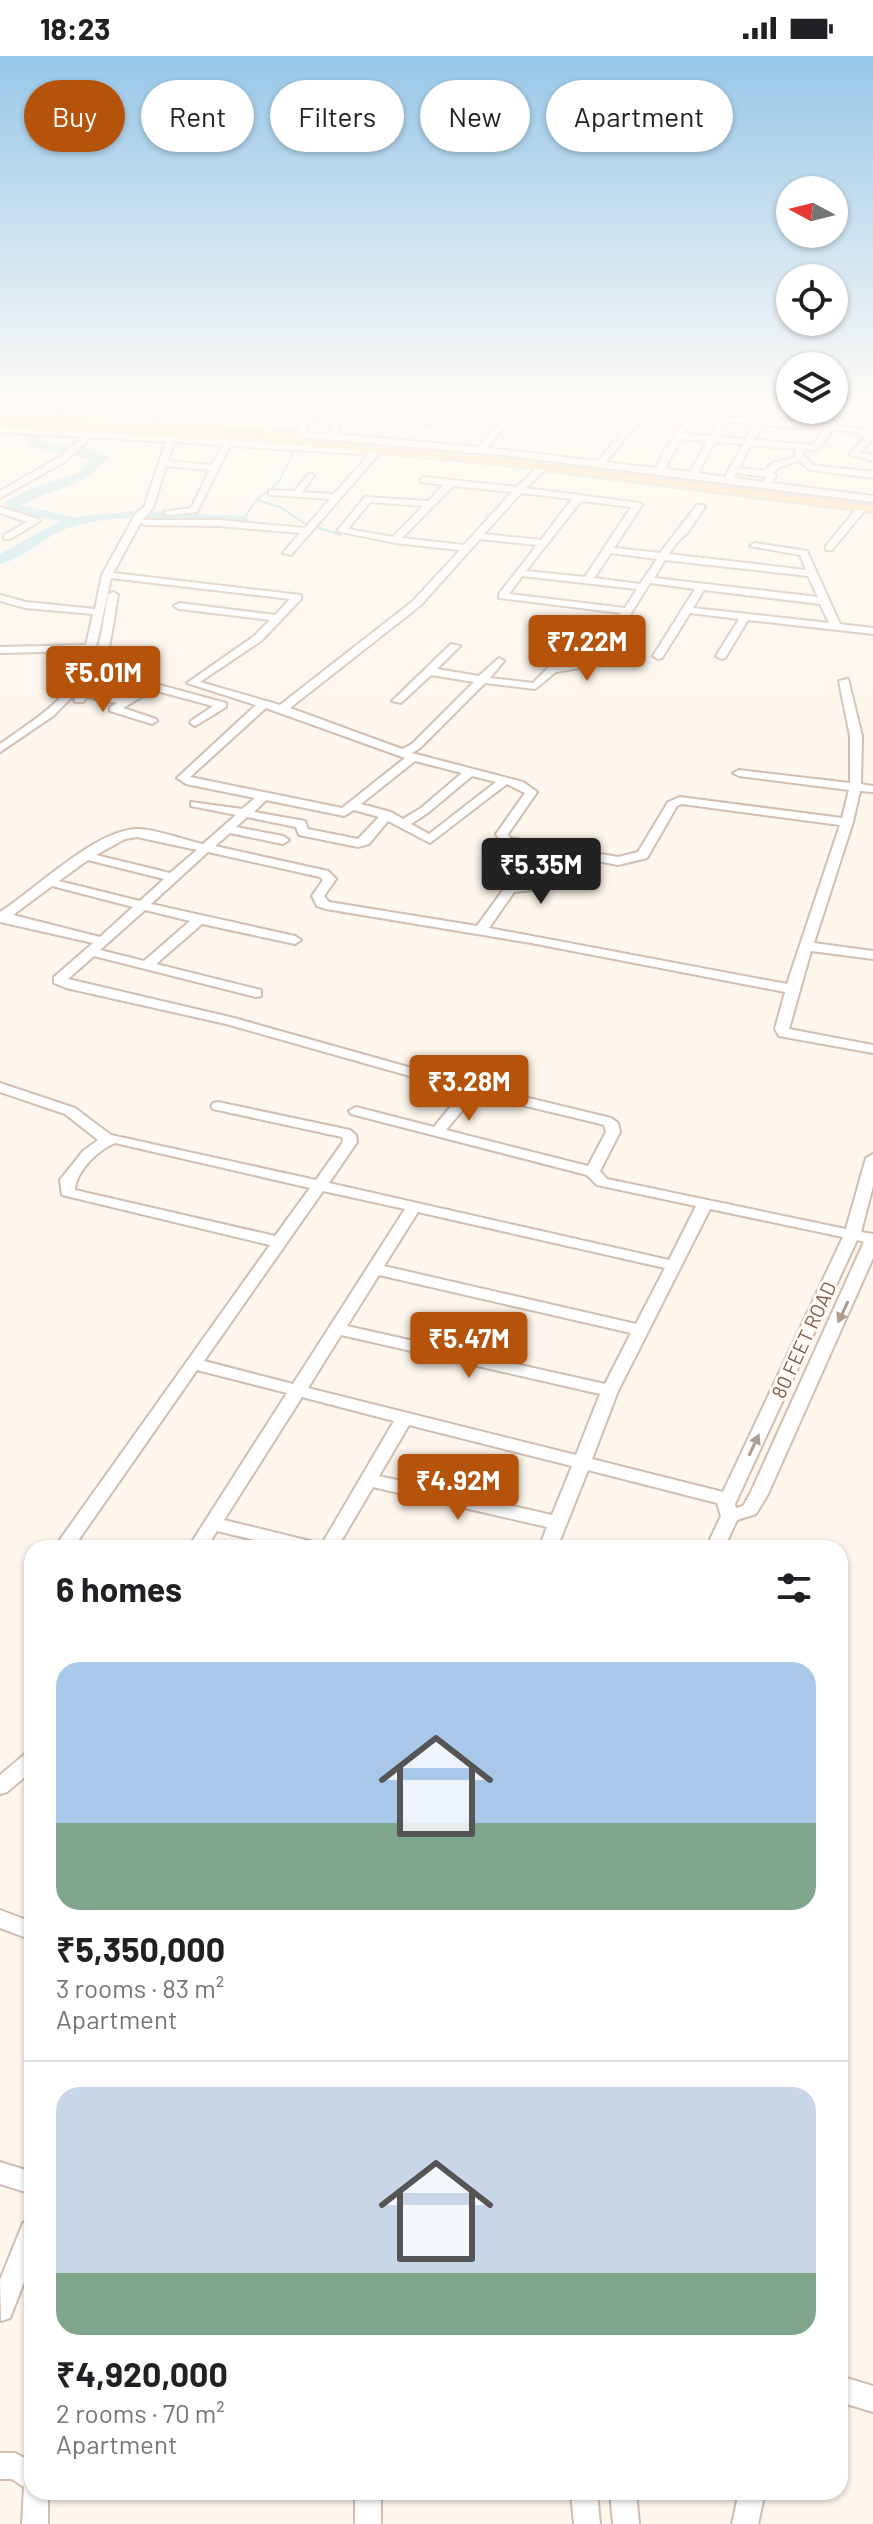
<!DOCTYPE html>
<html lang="en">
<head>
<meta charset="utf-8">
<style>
	:root { --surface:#fff; --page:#f2f2f2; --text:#202124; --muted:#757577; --line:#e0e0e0; --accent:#b45309 }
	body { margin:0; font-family:Barlow,sans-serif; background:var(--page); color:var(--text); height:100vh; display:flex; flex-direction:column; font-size:30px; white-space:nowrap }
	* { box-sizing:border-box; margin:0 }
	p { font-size:26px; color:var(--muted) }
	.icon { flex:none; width:44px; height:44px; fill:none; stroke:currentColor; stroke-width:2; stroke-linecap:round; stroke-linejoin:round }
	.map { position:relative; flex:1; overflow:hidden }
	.sheet { position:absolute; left:24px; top:1484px; width:824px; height:960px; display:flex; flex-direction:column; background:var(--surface); border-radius:24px; box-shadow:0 2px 6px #0004 }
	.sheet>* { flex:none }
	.guide { position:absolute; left:24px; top:24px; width:826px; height:72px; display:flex; gap:16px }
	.needle { width:52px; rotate:277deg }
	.buttons { position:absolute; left:776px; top:120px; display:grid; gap:16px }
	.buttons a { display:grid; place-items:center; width:72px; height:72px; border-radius:50%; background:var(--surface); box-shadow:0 2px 6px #0004; font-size:40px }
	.price { position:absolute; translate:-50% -68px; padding:0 18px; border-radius:8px; background:var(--accent); color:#fff; font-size:26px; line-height:52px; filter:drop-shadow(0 2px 4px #0008) }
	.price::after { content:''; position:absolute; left:50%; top:48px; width:24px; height:18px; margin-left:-12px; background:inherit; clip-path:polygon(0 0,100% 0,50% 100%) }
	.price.selected { background:#222; color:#fff }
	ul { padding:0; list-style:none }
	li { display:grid; align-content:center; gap:16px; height:424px; padding:0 32px }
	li+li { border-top:2px solid var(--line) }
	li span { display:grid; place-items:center; height:248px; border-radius:24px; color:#555 }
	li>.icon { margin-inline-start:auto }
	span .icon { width:144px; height:144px; fill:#fffc; stroke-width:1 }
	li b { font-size:34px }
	h2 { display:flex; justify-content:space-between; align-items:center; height:96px; padding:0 32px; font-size:34px }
	.chip { padding:0 28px; border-radius:36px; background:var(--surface); box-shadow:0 2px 6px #0004; font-size:28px; line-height:72px }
	.chip.selected { background:var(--accent); color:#fff }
	.status { display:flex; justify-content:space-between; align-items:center; height:56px; padding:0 40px; background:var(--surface); direction:ltr }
	.status svg { height:22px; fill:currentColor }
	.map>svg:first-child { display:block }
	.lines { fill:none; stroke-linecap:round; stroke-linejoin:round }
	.stream { stroke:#a5d3da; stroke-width:2 }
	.river { fill:#bfe3e8; fill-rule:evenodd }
	.minor-casing { stroke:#d1beb0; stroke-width:4 }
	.major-casing { stroke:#dad1cd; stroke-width:4 }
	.minor { fill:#fff; fill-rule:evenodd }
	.major { fill:#fbd9a5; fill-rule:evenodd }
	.major-bridge-casing { stroke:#dad1cd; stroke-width:13; stroke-linecap:butt }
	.major-bridge { stroke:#fbd9a5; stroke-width:11 }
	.oneway { fill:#af9d94 }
	.labels { text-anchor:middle; stroke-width:6; stroke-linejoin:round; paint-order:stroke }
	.street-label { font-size:20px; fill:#7a5c4d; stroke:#fffaf3 }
</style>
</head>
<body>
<div class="status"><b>18:23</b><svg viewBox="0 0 49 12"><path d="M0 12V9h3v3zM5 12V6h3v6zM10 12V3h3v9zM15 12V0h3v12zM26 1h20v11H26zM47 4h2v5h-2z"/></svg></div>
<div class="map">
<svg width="873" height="2468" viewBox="0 0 873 2468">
	<rect width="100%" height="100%" fill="#fdf6ec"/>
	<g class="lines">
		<!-- stream -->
		<path class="stream" d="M 304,380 L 320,355 L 338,341
			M 256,444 L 278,427 L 296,392
			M 243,464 L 256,444 L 280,451 L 307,469
			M 316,471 L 341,479"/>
		<!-- river -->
		<path class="river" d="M 70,341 L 84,341 L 57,366 L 47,366 L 47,360 Z
			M 34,376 L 41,380 L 40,385 C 59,389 94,390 108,400 C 83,433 57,430 22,449 L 24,450 L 75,461 L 133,455 L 243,460 L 250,464 L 243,468 C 188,466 124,454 71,471 C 45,479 27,501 0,508 L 0,498 L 60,465 L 15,457 L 5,448 L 7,445 L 34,431 L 78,417 L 91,403 L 28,391 L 27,380 Z"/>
		<defs>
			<path id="minor" d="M 86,341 L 94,341 L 61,369 L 55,369 L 55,365 Z
				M 174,341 L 203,341 L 316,350 L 320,352 L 304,376 L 328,378 L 349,341 L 357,341 L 336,378 L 479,391 L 517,346 L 487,343 L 483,341 L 530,341 L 487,392 L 598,405 L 636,359 L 576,354 L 565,364 L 559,364 L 559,360 L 574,349 L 640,354 L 645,351 L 648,355 L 606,406 L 656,412 L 663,397 L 693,352 L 594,343 L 590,341 L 632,341 L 734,350 L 731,354 L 700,353 L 684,378 L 710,380 L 721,361 L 757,363 L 779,341 L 787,341 L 766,364 L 827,369 L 833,365 L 837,367 L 835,370 L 859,372 L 873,379 L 873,383 L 859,397 L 873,399 L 873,405 L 849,398 L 865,382 L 854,376 L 832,374 L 818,394 L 804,394 L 803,399 L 813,409 L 873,416 L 873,422 L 810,414 L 799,405 L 779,411 L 773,417 L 776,419 L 772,427 L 873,440 L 873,446 L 503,399 L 278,379 L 278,375 L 296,376 L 311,354 L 181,344 L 158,373 L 152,373 L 151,371 ZM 727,366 L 754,368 L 746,383 L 718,381 ZM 762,369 L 824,374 L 813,389 L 754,384 ZM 681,383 L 707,385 L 690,416 L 665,413 ZM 715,386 L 743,388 L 725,421 L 698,417 ZM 751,389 L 795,393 L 795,401 L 773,407 L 764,415 L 739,412 ZM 736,417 L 766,421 L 763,426 L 734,422 Z
				M 440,341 L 448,341 L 433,369 L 427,369 Z
				M 834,341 L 873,344 L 873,348 L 834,343 Z
				M 0,370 L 168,381 L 173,374 L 177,377 L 176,381 L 359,392 L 363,395 L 359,398 L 230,390 L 197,456 L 168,459 L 163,456 L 191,452 L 210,414 L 166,410 L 153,452 L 142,464 L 219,464 L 305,472 L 330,443 L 272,439 L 269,438 L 269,434 L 294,435 L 310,417 L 314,420 L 302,436 L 334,438 L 373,394 L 379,394 L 379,398 L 291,499 L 283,497 L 300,477 L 219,470 L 145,469 L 141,466 L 113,517 L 301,539 L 301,543 L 261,585 L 200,626 L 280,649 L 413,545 L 460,494 L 395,487 L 337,475 L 365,441 L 428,445 L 444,429 L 421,426 L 420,424 L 424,421 L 517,431 L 538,411 L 544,411 L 544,415 L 526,432 L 640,447 L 642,449 L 614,492 L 660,497 L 697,449 L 703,449 L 705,451 L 688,476 L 678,485 L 669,498 L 806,514 L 800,499 L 750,490 L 755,487 L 807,495 L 840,568 L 873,572 L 873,578 L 748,564 L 725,602 L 721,603 L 716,600 L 739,563 L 690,557 L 662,602 L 658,603 L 653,600 L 695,533 L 650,527 L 623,570 L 591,610 L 556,616 L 535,633 L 485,627 L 420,692 L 412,697 L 523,726 L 537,736 L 508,778 L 510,782 L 618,801 L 638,796 L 668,746 L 680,741 L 842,762 L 849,734 L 739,720 L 733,717 L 739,714 L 850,727 L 850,680 L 839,625 L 848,623 L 862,680 L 861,728 L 873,730 L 873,736 L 860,735 L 853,766 L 814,887 L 873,895 L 873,903 L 811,895 L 789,973 L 873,989 L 873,997 L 779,980 L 775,973 L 785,936 L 531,887 L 326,853 L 317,850 L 312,840 L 323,824 L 320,821 L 208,796 L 151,848 L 295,880 L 301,884 L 295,888 L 202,868 L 156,908 L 261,934 L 261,940 L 256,941 L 94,900 L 68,923 L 234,962 L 458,1025 L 611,1062 L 618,1067 L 620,1076 L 600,1115 L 607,1123 L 846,1173 L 866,1102 L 873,1098 L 873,1130 L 861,1176 L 873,1178 L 873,1202 L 768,1438 L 756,1458 L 737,1464 L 724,1492 L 706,1492 L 721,1460 L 717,1447 L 588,1414 L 557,1492 L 539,1492 L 547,1471 L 373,1431 L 337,1492 L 288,1492 L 217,1475 L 206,1492 L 188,1492 L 287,1337 L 197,1314 L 73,1492 L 54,1492 L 270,1189 L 62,1139 L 60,1124 L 83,1095 L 98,1084 L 65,1058 L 0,1036 L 0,1027 L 75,1052 L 111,1079 L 316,1124 L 343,1086 L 342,1081 L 213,1053 L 211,1050 L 213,1047 L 218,1046 L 350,1074 L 356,1079 L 357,1086 L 329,1127 L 669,1204 L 696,1150 L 597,1129 L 587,1119 L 351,1058 L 349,1055 L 356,1051 L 434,1071 L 463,1035 L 226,968 L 66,932 L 54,927 L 54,921 L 93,887 L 0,866 L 0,856 C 35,834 95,774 137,773 C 156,773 184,784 203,788 L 236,759 L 191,750 L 191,746 L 242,753 L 255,742 L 186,728 L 177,722 L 256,649 L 187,627 L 253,581 L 270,564 L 179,553 L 174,550 L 179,547 L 275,559 L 290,543 L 111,522 L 92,610 L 83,630 L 53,660 L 0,696 L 0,688 C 36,662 75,642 85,595 L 0,597 L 0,591 L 86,589 L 93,558 L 25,552 L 0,545 L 0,539 L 26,546 L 95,553 L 102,519 L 136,457 L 144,451 L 166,386 L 92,381 L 66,405 L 0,442 L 0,435 L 60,401 L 83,381 L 0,376 ZM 174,386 L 222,389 L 212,409 L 168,405 ZM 453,430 L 512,436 L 464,489 L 402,482 ZM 521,437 L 572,443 L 541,484 L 484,478 ZM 581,445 L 631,451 L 585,521 L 526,515 ZM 370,446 L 423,450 L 393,481 L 348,473 ZM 480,483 L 537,489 L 499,538 L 499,542 L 621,557 L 584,605 L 549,611 L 533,627 L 490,622 L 504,605 L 499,602 L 479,620 L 437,613 L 460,590 L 451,588 L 392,645 L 401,647 L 431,619 L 474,626 L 412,688 L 402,693 L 290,652 L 421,549 ZM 611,497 L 657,503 L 640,528 L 594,522 ZM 665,504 L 808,520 L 818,541 L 654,522 ZM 522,520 L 637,533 L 625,552 L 509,538 ZM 704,534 L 820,548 L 829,567 L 693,552 ZM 266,652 L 405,702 L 342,752 L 190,721 ZM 415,705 L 462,717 L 421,752 L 403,763 L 391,756 L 361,748 ZM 472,720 L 496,726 L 429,778 L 411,768 L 429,756 ZM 507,728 L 525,737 L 496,778 L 502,788 L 561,798 L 543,826 L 506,830 L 477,870 L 329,846 L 324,840 L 336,823 L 328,815 L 215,790 L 230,777 L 283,788 L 289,784 L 283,780 L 236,771 L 247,761 L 296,771 L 299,779 L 358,791 L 369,788 L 388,765 L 430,787 ZM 266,744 L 344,760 L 354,754 L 379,761 L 358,783 L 308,773 L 305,765 L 254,756 ZM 682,748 L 840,769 L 787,928 L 489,872 L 514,836 L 551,832 L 572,800 L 618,809 L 647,802 L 677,750 ZM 137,781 L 197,794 L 170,817 L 96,799 L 125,783 ZM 88,804 L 164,823 L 140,845 L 59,825 ZM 52,830 L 133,851 L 100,881 L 13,859 ZM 145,854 L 190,865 L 144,905 L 100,894 ZM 476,1038 L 601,1068 L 604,1069 L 606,1076 L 588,1110 L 446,1074 ZM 115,1087 L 310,1132 L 275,1180 L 75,1134 C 76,1115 98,1094 115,1087 ZM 323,1135 L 405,1153 L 293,1328 L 204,1305 ZM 710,1153 L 843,1181 L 723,1436 L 592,1403 L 618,1335 ZM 418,1156 L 665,1212 L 636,1268 L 384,1210 ZM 857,1184 L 864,1186 L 750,1438 L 743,1450 L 736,1452 L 735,1448 ZM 379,1219 L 631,1277 L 605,1328 L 347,1270 ZM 341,1279 L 600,1338 L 576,1399 L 308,1332 ZM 302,1341 L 394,1365 L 322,1488 L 224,1464 ZM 409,1369 L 572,1410 L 552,1459 L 379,1420 Z
				M 0,451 L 38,463 L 40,465 L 10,483 L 4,483 L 4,479 L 27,466 L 0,457 Z
				M 857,452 L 865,454 L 832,494 L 826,494 L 826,490 Z
				M 113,536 L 118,539 C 112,572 110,606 92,636 L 125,641 L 152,627 L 226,647 L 226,651 L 195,670 L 190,667 L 191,665 L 213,650 L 153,634 L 123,652 L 156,663 L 157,665 L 152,668 L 110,655 L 110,651 L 117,647 L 87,641 L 83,646 L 75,646 L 74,644 C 98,612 101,578 108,539 Z
				M 32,1696 L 32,1715 L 7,1736 L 0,1738 L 0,1719 L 25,1698 Z
				M 0,1854 L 32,1866 L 32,1884 L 0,1872 Z
				M 0,2106 L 32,2116 L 32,2138 L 0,2128 Z
				M 32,2164 L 32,2206 L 10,2262 L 1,2265 L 0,2224 L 23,2167 Z
				M 840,2320 L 873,2330 L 873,2356 L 840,2346 Z
				M 0,2397 L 15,2397 L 32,2406 L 32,2436 L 48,2436 L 48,2468 L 22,2468 L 24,2431 L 12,2423 L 0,2423 Z
				M 355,2436 L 381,2436 L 381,2468 L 355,2468 Z
				M 571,2436 L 597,2436 L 600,2468 L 574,2468 Z
				M 610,2436 L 636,2436 L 639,2468 L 613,2468 Z
				M 739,2436 L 765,2436 L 758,2468 L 732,2468 Z"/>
			<path id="major" d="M 294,384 L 496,402 L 873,450 L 873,456 L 496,408 L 290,389 L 289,387 Z"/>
		</defs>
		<!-- minor casing -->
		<use href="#minor" class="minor-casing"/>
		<!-- major casing -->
		<use href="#major" class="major-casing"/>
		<!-- minor -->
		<use href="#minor" class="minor"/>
		<!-- major -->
		<use href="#major" class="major"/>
		<defs>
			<path id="major-bridge" d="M 0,365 L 299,382"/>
		</defs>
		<!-- major-bridge casing -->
		<use href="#major-bridge" class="major-bridge-casing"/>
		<!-- major-bridge -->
		<use href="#major-bridge" class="major-bridge"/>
	</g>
	<!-- one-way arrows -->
	<defs><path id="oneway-solid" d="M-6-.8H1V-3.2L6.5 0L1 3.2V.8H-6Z" transform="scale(2)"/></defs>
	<g class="oneway">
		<use href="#oneway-solid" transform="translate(843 1256) rotate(115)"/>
		<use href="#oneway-solid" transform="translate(754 1389) rotate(-65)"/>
	</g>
	<!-- sky -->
	<linearGradient id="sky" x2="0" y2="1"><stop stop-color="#97c7e8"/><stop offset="0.5" stop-color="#fefbf6"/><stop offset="1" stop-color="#fefbf6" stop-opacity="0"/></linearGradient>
	<rect width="873" height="686" fill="url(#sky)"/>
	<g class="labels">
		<!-- street labels -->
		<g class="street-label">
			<text transform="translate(804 1284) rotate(-65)" y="7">80 FEET ROAD</text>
		</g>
	</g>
</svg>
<div class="buttons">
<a><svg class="needle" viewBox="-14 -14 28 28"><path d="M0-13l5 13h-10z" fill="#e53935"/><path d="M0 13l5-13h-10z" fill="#757577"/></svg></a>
<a><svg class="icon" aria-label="locate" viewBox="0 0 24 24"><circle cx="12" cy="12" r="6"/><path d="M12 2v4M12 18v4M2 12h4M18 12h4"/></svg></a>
<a><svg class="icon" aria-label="layers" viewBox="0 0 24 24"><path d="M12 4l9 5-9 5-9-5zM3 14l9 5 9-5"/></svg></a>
</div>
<b class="price" style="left:587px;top:627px">₹7.22M</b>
<b class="price" style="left:103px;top:658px">₹5.01M</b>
<b class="price selected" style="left:541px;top:850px">₹5.35M</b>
<b class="price" style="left:469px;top:1067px">₹3.28M</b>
<b class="price" style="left:469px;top:1324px">₹5.47M</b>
<b class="price" style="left:458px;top:1466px">₹4.92M</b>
<div class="guide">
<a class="chip selected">Buy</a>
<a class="chip">Rent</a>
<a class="chip">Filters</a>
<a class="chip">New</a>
<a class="chip">Apartment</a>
</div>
<section class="sheet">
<h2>6 homes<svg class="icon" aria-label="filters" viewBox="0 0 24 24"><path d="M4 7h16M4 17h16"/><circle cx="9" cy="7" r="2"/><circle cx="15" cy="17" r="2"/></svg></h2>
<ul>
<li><span style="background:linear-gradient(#a9c7e8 65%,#7fa58c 0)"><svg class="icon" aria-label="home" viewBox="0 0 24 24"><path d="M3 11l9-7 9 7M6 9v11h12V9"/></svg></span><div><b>₹5,350,000</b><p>3 rooms · 83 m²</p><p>Apartment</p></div></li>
<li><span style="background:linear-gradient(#c9d6e8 75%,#7fa58c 0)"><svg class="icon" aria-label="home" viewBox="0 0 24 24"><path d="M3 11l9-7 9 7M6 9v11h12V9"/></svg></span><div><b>₹4,920,000</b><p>2 rooms · 70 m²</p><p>Apartment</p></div></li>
</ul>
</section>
</div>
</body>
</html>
